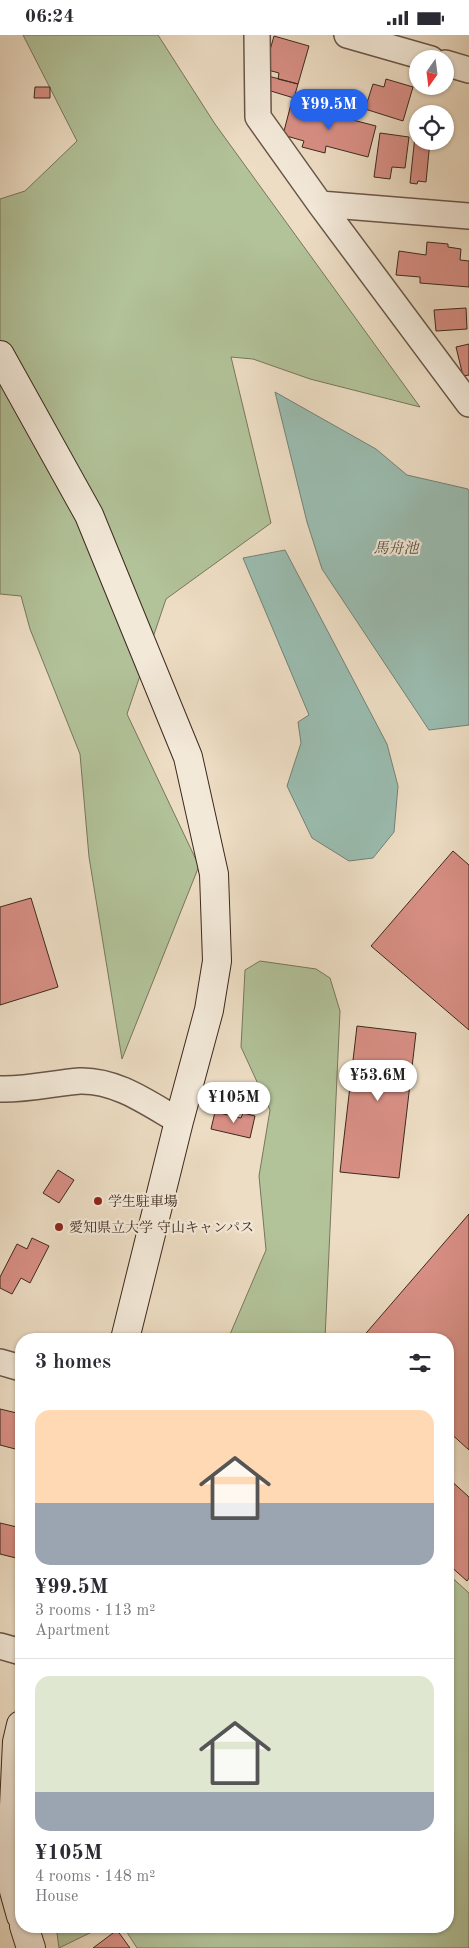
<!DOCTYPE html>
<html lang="en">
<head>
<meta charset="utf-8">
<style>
	:root { --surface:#fff; --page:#f2f2f3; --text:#2b2b33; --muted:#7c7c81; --line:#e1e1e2; --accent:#2563eb }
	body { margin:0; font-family:"Old Standard TT","Noto Serif JP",serif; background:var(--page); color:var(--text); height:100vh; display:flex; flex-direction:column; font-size:19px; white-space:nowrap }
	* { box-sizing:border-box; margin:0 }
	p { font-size:16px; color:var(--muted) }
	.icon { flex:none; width:28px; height:28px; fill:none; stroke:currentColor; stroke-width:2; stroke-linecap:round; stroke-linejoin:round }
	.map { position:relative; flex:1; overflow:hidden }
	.drawer { position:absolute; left:15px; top:1298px; width:439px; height:600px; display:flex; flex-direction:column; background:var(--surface); border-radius:20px; box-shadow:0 1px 4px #0004 }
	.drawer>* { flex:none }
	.needle { width:32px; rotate:194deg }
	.controls { position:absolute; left:409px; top:15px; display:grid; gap:10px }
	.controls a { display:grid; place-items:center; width:45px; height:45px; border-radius:50%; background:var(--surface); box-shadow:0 1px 4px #0004; font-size:25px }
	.price { position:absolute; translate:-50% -42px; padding:0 11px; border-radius:18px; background:#fff; color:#222; font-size:16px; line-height:32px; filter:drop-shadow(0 1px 2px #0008) }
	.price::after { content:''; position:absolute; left:50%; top:30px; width:15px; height:11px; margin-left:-8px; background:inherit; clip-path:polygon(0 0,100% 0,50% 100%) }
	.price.active { background:var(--accent); color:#fff }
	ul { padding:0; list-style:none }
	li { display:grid; align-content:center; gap:10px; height:265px; padding:0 20px }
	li+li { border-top:1px solid var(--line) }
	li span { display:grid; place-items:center; height:155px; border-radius:15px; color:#555 }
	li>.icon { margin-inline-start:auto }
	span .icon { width:90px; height:90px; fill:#fffc; stroke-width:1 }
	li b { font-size:21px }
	h2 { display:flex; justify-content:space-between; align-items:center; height:60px; padding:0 20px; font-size:21px }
	.status { display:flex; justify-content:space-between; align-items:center; height:35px; padding:0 25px; background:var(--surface); direction:ltr }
	.status svg { height:14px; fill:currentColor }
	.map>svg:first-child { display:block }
	.green { fill:#b2c299; stroke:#78765c }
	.water { fill:#9abcb0; stroke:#758176 }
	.building { fill:#d88f85; stroke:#3d291e }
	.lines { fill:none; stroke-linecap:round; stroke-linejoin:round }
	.street-casing { stroke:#695648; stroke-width:28 }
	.secondary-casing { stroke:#3d291e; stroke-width:30 }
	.street { stroke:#f3e9d9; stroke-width:25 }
	.secondary { stroke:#f3e9d9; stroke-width:28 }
	.poi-dot { fill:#8f2418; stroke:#f3e9d9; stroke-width:2 }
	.labels { text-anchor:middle; stroke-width:4.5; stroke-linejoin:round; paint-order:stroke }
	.poi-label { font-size:14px; fill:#3d291e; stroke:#f3e9d9; text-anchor:start }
	.water-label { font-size:15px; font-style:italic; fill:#544e42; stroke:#f3e9d9 }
</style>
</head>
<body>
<div class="status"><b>06:24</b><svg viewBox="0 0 49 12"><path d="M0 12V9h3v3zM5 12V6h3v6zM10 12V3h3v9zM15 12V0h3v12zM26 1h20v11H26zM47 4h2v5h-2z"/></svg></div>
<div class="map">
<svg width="469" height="1913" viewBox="0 0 469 1913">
	<rect width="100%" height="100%" fill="#edddc4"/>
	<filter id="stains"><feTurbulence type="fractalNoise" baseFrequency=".004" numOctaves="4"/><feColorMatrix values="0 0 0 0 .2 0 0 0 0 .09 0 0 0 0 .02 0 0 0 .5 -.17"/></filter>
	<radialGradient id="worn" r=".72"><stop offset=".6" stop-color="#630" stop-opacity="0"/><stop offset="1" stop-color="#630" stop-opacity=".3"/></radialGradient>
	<!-- green -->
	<path class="green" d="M 23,0 L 158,0 L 215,89 L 420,372 L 310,344 L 253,324 L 231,322 L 271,488 L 166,564 L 127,679 L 199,831 L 122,1024 L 89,822 L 80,719 L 30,594 L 21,561 L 0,559 L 0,164 L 25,156 L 77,106 Z
		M 260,926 L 316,934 L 330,943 L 340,976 L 325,1304 L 228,1304 L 266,1215 L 259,1141 L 270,1075 L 241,1012 L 245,935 Z
		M 448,1539 L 469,1558 L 469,1913 L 137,1913 L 123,1891 L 448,1891 Z
		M 56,1891 L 104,1891 L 59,1913 Z"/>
	<!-- water -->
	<path class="water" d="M 275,357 L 376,414 L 407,440 L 468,454 L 469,456 L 469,690 L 429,695 L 322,534 L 307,487 Z
		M 285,515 L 387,709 L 398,751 L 394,797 L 373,823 L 349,826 L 312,803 L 287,751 L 301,708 L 298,687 L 309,680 L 243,523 Z"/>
	<!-- building -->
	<path class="building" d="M 274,1 L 309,11 L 298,49 L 278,44 L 279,38 L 268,35 L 266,29 Z
		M 268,41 L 298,49 L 294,63 L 264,54 Z
		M 386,44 L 413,52 L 403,86 L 365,74 L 373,49 L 384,52 Z
		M 35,52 L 50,52 L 50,63 L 34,63 Z
		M 291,69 L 376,91 L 368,122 L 326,111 L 325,118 L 302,112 L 304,106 L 283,100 Z
		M 380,98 L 409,102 L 405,133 L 392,132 L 390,144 L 374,142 Z
		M 415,101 L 418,101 L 418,106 L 430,106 L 426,147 L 418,146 L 417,149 L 410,148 Z
		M 427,207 L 448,209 L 448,212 L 461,214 L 460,225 L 469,226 L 469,252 L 420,248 L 420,242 L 396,240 L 399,216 L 426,220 Z
		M 466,273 L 467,294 L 436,296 L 434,275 Z
		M 469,309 L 469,340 L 463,341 L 456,312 Z
		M 453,816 L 469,830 L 469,995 L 371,911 Z
		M 31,863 L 58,952 L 0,970 L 0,872 Z
		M 357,991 L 416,998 L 399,1143 L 340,1137 Z
		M 215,1077 L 241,1083 L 243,1078 L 255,1081 L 250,1103 L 211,1094 Z
		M 58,1135 L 74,1145 L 59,1168 L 43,1158 Z
		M 469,1179 L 469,1415 L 448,1396 L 448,1304 L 361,1304 Z
		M 32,1203 L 49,1211 L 30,1248 L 21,1243 L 12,1259 L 0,1253 L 0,1242 L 17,1209 L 27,1214 Z
		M 0,1374 L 21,1379 L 21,1406 L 19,1415 L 0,1410 Z
		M 448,1443 L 469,1462 L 469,1543 L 467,1546 L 448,1529 Z
		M 0,1488 L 21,1493 L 21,1501 L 16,1523 L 0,1519 Z
		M 117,1895 L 130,1913 L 93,1913 Z"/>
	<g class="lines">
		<defs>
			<path id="street" d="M 257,0 L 258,82 L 320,169
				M 347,0 L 431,24
				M 445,28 L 469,35
				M 469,181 L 320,169 L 469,369
				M 0,1054 C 27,1055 54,1048 80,1046 C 117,1045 149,1069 179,1086
				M 0,1327 L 21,1333
				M 0,1611 L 21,1617"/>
			<path id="secondary" d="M 0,320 L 89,480 L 188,722 L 214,839 L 217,926 L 209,975 L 179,1086 L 125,1304
				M 21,1690 L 17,1707 L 14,1771 L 14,1856 L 21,1881
				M 24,1891 L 31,1913"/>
		</defs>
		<!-- street casing -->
		<use href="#street" class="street-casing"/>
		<!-- secondary casing -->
		<use href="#secondary" class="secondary-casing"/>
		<!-- street -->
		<use href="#street" class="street"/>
		<!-- secondary -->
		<use href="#secondary" class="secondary"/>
	</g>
	<!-- markers -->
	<g class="poi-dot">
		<circle cx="98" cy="1166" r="5"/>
		<circle cx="59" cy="1192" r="5"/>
	</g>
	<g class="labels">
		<!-- poi labels -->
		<g class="poi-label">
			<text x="108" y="1171">学生駐車場</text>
			<text x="69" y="1197">愛知県立大学 守山キャンパス</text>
		</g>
		<!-- water labels -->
		<g class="water-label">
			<text x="396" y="518">馬舟池</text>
		</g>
	</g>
	<rect width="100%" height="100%" filter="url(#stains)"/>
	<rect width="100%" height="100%" fill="url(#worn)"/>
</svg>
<div class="controls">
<a><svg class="needle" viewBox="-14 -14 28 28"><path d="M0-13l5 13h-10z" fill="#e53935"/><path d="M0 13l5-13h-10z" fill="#7c7c81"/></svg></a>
<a><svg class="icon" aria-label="locate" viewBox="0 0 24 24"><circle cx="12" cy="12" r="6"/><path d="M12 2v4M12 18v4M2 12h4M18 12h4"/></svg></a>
</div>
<b class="price active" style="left:329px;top:96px">¥99.5M</b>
<b class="price" style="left:378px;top:1067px">¥53.6M</b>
<b class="price" style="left:234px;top:1089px">¥105M</b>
<section class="drawer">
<h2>3 homes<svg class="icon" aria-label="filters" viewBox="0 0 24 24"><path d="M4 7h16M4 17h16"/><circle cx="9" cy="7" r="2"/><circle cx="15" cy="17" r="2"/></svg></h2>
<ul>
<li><span style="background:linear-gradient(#ffd9b3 60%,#9aa5b1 0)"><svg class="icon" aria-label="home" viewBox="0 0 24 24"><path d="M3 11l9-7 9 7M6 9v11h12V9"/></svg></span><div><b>¥99.5M</b><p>3 rooms · 113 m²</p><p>Apartment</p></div></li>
<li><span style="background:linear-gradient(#dfe7d0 75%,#9aa5b1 0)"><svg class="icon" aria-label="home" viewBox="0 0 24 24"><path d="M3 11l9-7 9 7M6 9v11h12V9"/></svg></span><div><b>¥105M</b><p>4 rooms · 148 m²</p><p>House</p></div></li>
</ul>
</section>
</div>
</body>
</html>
